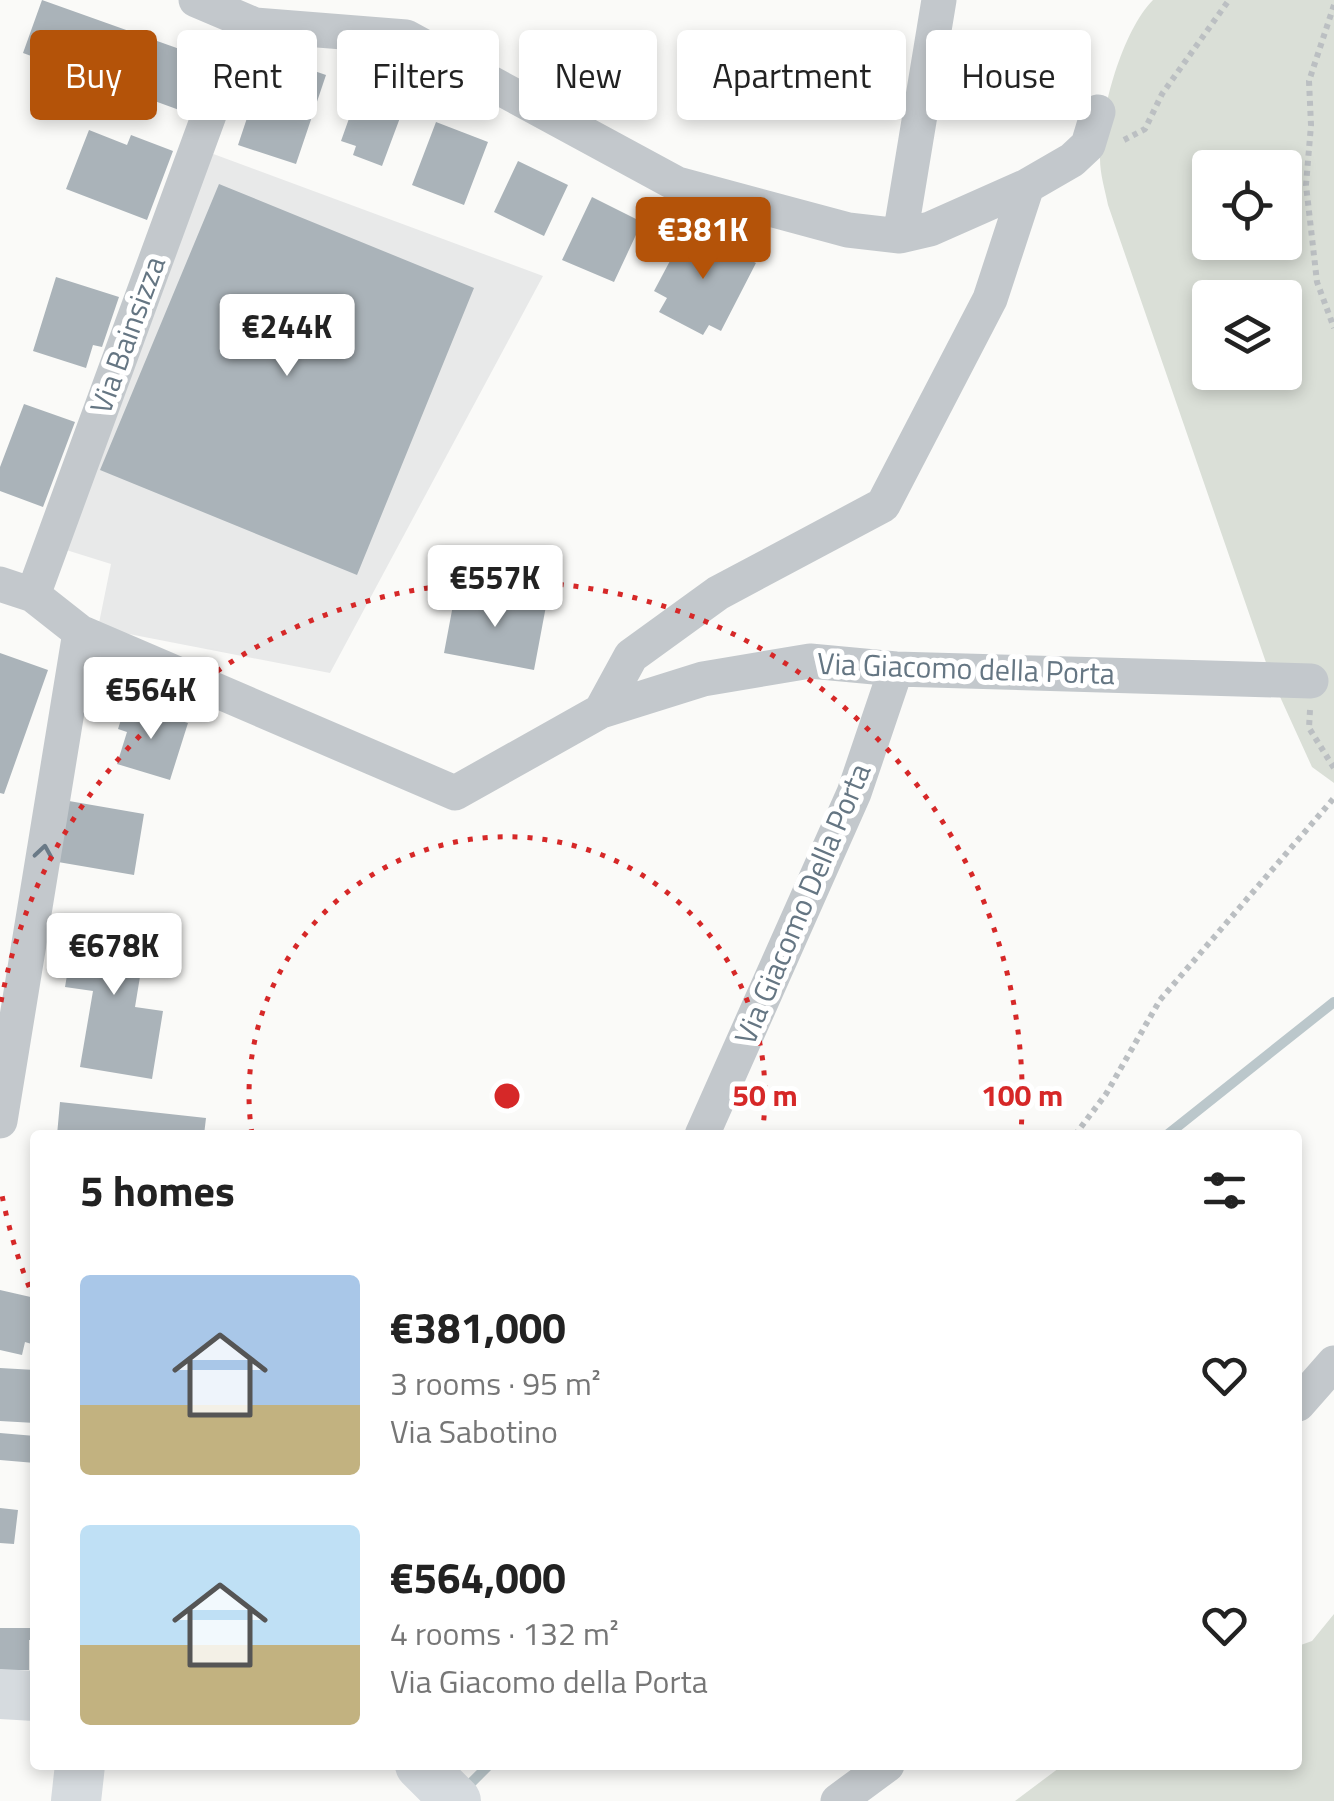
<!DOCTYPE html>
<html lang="en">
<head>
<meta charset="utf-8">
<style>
	:root { --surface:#fff; --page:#f6f6f6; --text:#222; --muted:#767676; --accent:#b45309 }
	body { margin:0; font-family:"Titillium Web",sans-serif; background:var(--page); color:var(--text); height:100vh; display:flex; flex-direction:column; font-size:38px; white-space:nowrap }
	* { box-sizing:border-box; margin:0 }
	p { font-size:32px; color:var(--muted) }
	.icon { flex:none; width:55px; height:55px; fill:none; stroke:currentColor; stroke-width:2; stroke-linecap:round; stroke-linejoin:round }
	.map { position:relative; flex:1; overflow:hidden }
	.drawer { position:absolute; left:30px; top:1130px; width:1272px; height:640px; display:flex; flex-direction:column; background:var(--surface); border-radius:10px; box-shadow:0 5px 15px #0003 }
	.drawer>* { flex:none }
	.hud { position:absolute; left:30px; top:30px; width:1275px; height:90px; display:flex; gap:20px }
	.buttons { position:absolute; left:1192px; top:150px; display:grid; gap:20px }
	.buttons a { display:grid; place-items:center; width:110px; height:110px; border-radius:10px; background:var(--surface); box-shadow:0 5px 15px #0003; font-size:50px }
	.price { position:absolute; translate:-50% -85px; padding:0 22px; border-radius:10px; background:#fff; color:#222; font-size:32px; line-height:65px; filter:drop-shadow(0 2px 5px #0008) }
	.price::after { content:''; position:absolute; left:50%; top:60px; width:30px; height:22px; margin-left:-15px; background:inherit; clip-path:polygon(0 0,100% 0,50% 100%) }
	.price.active { background:var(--accent); color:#fff }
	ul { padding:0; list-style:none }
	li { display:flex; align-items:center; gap:30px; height:250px; padding:0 50px }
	li span { display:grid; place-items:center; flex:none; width:280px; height:200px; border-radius:10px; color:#555 }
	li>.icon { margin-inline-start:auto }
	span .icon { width:120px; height:120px; fill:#fffc; stroke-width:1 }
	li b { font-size:42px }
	h2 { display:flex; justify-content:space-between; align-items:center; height:120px; padding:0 50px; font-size:42px }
	.chip { padding:0 35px; border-radius:10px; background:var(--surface); box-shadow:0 5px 15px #0003; font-size:35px; line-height:90px }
	.chip.active { background:var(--accent); color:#fff }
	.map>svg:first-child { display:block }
	.built { fill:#e8e9e9 }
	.green { fill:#dadfd7; fill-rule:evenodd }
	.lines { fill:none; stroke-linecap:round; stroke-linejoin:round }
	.stream { stroke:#bbc7cb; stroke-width:10 }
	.building { fill:#aab3b9 }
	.path { stroke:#bbbfc2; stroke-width:6; stroke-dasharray:5 5; stroke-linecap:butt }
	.street { stroke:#c3c8cc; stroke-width:35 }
	.secondary { stroke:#d6dbdf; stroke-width:50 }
	.oneway { stroke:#6a7a87 }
	.ring { fill:none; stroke:#d62828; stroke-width:5; stroke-dasharray:5 10 }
	.labels { text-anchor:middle; stroke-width:10; stroke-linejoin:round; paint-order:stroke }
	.street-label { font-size:30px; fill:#657683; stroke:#fff }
	.centre { fill:#d62828; stroke:#fff; stroke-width:5 }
	.ring-label { font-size:30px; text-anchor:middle; font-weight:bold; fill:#d62828; stroke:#fff; stroke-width:10; stroke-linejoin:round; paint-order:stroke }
</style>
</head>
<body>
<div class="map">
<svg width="1334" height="1801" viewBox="0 0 1334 1801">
	<rect width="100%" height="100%" fill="#fafaf8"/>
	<!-- built -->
	<path class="built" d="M 208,152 L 543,276 L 330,673 L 98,628 L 111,564 L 63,549 Z"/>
	<!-- green -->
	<path class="green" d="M 1153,0 L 1334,0 L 1334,783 L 1312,767 L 1271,677 L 1108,205 C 1105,190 1100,174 1100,159 C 1099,114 1122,31 1153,0 ZM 1210,168 L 1285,168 L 1285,242 L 1210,242 ZM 1210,298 L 1285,298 L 1285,372 L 1210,372 Z
		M 1334,1614 L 1334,1801 L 1015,1801 L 1063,1765 L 1298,1765 L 1298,1646 L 1312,1641 Z"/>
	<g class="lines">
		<!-- stream -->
		<path class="stream" d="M 1167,1135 L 1334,1002
			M 465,1789 L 489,1765"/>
	</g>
	<!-- building -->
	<path class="building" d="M 42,0 L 202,57 L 182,111 L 23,53 Z
		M 268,55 L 326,75 L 296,164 L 238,145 Z
		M 362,82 L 407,99 L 382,166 L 353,155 L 356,146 L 341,141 Z
		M 436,122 L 488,142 L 464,205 L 412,185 Z
		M 89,130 L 127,145 L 131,135 L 173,151 L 147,220 L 66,189 Z
		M 518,161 L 568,185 L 544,236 L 494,212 Z
		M 219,184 L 474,288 L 357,575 L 100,470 Z
		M 592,197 L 642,222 L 614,282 L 562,260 Z
		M 688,227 L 756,263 L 721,331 L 709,325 L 703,335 L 659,312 L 667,298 L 654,291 Z
		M 56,277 L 119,297 L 102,347 L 93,345 L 86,368 L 33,351 Z
		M 24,404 L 75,422 L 43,507 L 0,491 L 0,467 Z
		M 456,589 L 546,606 L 534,670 L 444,653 Z
		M 0,653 L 48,670 L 4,794 L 0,793 Z
		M 126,704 L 188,723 L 170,780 L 117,764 L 127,732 L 118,729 Z
		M 69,801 L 144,814 L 134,875 L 58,862 Z
		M 77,916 L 148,928 L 135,1007 L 163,1011 L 152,1079 L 80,1067 L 93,991 L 65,987 Z
		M 60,1102 L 206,1118 L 204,1135 L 57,1135 Z
		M 0,1290 L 35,1298 L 35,1345 L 25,1342 L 22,1355 L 0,1350 Z
		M 0,1368 L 35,1370 L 35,1423 L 0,1421 Z
		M 0,1433 L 35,1436 L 35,1463 L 0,1460 Z
		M 0,1508 L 18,1510 L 14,1544 L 0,1543 Z
		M 30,1612 L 35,1613 L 35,1640 L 29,1640 L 29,1670 L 0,1670 L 0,1628 L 30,1628 Z"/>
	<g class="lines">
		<!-- path -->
		<path class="path" d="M 1334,5 L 1309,81 L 1311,125 L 1306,185 L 1317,282 L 1334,328
			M 1124,140 L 1145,129 L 1162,94 L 1229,0
			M 1310,710 L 1309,728 L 1334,768
			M 1075,1135 L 1106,1094 L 1160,1000 L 1334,798"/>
		<!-- street -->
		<path class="street" d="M 196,0 L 255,25 L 406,37 L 677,184 L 848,230 L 900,236 L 930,229 L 1027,186 L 1072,160 L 1088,145 L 1098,112
			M 900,236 L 939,0
			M 0,584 L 33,595 L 80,632 L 455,793 L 601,711 L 703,679 L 810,661 L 896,669 L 1311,681
			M 33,595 L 224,74
			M 601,711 L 631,656 L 718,593 L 883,505 L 990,299 L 1027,186
			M 0,1121 L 80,632
			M 702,1135 L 854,793 L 896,669
			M 1298,1404 L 1334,1363
			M 838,1801 L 887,1765"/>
		<!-- secondary -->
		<path class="secondary" d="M 0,1694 L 35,1696
			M 420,1765 L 456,1801
			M 76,1801 L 80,1765"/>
	</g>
	<!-- one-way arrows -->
	<defs><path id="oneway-chevron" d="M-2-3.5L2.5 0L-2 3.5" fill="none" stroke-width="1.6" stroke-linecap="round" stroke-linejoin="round" transform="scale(2.5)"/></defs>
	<use class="oneway" href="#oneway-chevron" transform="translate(44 852) rotate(-81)"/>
	<!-- distance rings -->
	<g class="ring">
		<path d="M252 1134A258 258 0 1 1 762 1134"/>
		<path d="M35 1301A515 515 0 0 1 1 1190M1 1002A515 515 0 0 1 1021 1132"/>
	</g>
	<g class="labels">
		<!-- street labels -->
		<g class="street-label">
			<text transform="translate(128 335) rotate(-70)" y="10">Via Bainsizza</text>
			<text transform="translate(966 669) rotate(2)" y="10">Via Giacomo della Porta</text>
			<text transform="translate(803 904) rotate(-67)" y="10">Via Giacomo Della Porta</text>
		</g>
	</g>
	<circle cx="507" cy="1096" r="15" class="centre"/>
	<g class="ring-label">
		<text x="765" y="1106">50 m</text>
		<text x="1022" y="1106">100 m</text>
	</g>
</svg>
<div class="buttons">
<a><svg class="icon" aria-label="locate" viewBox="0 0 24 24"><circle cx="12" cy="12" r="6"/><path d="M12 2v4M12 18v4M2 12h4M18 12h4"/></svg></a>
<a><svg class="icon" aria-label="layers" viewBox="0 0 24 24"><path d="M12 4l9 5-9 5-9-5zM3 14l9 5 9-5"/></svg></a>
</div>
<b class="price active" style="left:703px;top:282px">€381K</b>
<b class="price" style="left:287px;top:379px">€244K</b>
<b class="price" style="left:495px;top:630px">€557K</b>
<b class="price" style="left:151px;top:742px">€564K</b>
<b class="price" style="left:114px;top:998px">€678K</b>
<div class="hud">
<a class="chip active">Buy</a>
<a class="chip">Rent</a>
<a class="chip">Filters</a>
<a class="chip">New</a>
<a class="chip">Apartment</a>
<a class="chip">House</a>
</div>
<section class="drawer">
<h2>5 homes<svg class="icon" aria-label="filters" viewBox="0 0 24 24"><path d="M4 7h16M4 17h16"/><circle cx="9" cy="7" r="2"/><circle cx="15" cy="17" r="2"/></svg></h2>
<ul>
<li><span style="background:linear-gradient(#a9c7e8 65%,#c2b280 0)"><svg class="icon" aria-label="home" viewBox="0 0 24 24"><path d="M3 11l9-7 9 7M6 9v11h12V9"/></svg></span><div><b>€381,000</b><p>3 rooms · 95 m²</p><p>Via Sabotino</p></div><svg class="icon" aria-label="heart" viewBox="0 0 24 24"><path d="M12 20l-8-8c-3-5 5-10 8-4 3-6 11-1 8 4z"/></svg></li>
<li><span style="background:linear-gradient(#bfe0f5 60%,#c2b280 0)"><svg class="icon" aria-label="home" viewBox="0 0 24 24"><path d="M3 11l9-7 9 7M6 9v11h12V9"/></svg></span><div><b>€564,000</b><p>4 rooms · 132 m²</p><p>Via Giacomo della Porta</p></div><svg class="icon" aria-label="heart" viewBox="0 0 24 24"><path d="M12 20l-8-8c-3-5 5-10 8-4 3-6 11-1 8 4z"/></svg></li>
</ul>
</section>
</div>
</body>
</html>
